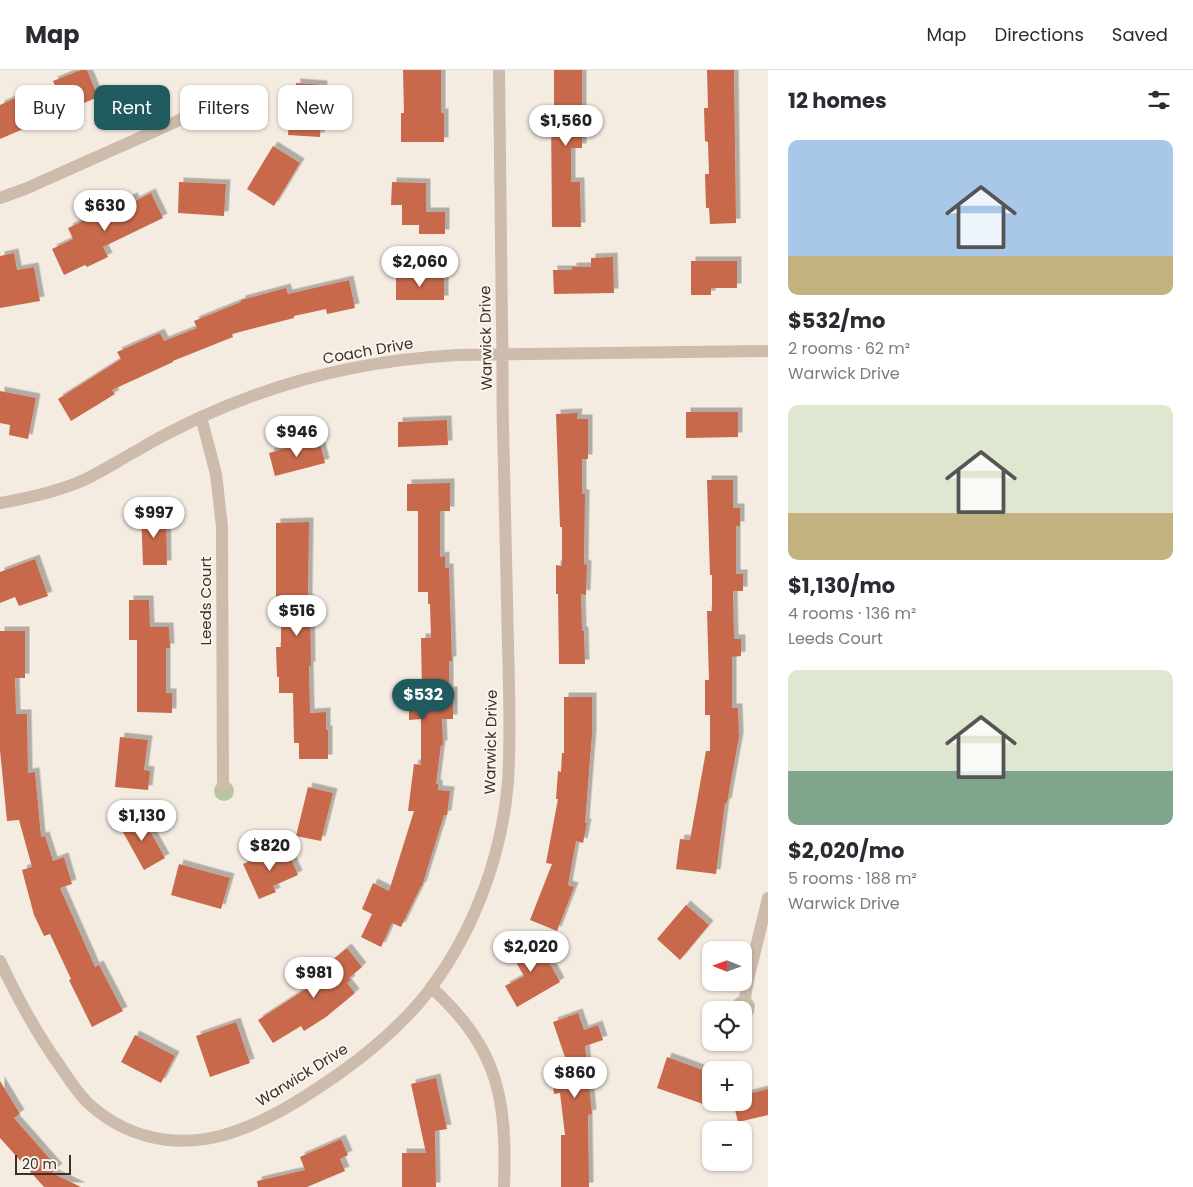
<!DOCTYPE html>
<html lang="en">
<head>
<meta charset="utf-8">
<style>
	:root { --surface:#fff; --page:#f2f2f3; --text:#2b2b33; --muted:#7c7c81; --line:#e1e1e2; --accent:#1f5a5e }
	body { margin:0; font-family:Poppins,sans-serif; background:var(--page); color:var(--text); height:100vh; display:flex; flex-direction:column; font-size:19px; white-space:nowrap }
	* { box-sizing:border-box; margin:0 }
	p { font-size:16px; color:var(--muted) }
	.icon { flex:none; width:28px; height:28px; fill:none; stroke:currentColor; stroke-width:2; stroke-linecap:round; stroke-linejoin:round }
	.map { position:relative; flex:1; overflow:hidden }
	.panel { display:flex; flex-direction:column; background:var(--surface); width:425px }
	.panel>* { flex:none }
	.banner { position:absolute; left:15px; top:15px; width:475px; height:45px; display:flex; gap:10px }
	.needle { width:32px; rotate:271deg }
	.controls { position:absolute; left:702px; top:871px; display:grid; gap:10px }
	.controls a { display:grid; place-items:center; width:50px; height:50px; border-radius:10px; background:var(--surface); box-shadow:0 1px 4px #0004; font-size:25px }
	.scale { position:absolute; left:15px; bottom:12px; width:56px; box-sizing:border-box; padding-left:5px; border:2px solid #3b302b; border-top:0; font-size:14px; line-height:18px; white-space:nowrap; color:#3b302b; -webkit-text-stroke:4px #fbf5ee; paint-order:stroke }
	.price { position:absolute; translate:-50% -42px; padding:0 11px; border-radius:18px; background:#fff; color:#222; font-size:16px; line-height:32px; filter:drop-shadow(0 1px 2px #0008) }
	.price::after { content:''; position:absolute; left:50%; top:30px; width:15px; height:11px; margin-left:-8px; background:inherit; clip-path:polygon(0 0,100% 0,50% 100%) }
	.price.active { background:var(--accent); color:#fff }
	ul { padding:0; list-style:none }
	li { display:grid; align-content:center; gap:10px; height:265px; padding:0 20px }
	li span { display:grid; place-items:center; height:155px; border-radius:10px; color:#555 }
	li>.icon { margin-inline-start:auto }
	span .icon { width:90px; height:90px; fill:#fffc; stroke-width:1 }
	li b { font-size:21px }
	h2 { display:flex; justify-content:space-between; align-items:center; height:60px; padding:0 20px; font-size:21px }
	.chip { padding:0 18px; border-radius:10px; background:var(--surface); box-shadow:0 1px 4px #0004; font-size:18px; line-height:45px }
	.chip.active { background:var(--accent); color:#fff }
	header { display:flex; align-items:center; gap:30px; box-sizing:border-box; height:70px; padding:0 25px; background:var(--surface); border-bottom:1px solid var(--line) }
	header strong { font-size:24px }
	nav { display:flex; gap:28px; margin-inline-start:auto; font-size:18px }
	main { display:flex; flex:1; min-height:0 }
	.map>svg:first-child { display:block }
	.green { fill:#b8c4a0 }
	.building { fill:#c8694b; filter:url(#shadow) }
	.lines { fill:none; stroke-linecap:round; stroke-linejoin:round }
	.minor { stroke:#cdbbac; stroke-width:12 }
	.labels { text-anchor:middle; stroke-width:4; stroke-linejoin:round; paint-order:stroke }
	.street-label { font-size:15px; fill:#3b302b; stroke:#fbf5ee }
</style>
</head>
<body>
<header>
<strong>Map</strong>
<nav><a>Map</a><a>Directions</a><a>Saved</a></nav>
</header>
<main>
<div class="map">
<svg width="768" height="1117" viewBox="0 0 768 1117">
	<defs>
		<filter id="shadow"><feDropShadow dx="4.5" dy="-4.5" stdDeviation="0" flood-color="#0004"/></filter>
	</defs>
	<rect width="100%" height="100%" fill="#f4ebe1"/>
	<!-- green -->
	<path class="green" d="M193 39a10 10 0 1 1 20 0a10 10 0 1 1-20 0Z
		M214 721a10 10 0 1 1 20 0a10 10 0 1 1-20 0Z
		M 741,925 L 750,927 L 755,934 L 754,943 L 750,947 L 744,949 L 744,940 L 732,940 L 734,930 Z"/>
	<!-- building -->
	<path class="building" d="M 81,0 L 87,0 L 98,27 L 0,69 L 0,35 L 20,26 L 23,35 L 57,21 L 53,11 Z
		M 403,0 L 441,0 L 441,43 L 444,43 L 444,72 L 401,72 L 401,43 L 404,43 Z
		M 554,0 L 582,0 L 582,78 L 571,78 L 571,112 L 580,112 L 581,157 L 552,157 L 551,42 L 554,42 Z
		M 707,0 L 734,0 L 736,153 L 710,154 L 709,138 L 706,138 L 705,104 L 709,104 L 708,72 L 705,71 L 704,38 L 708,38 Z
		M 296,13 L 323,15 L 320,67 L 288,65 L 289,46 L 294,46 Z
		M 273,76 L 300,93 L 274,136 L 247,119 Z
		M 179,112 L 226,114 L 224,146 L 178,143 Z
		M 392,112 L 426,113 L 426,142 L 445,142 L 445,164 L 419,164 L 419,155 L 402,155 L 402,135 L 391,135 Z
		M 151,123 L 163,148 L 103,177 L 108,187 L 87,197 L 85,195 L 64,205 L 52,179 L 73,169 L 68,158 L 133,127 L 135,131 Z
		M 14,183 L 17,200 L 34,197 L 40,231 L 0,238 L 0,186 Z
		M 613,187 L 614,223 L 554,224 L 553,200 L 572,200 L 572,197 L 591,197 L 591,188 Z
		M 691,191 L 737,191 L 737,218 L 711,218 L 711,225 L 691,225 Z
		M 396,206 L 444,206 L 444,230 L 396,230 Z
		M 349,210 L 355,238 L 327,244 L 326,239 L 294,246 L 294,248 L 232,264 L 233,267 L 173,291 L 173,292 L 112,320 L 115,324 L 71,351 L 58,329 L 121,289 L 117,282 L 160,263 L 164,271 L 197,258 L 194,251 L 241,232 L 241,230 L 286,218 L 288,224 Z
		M 0,321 L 36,328 L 28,369 L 9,365 L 10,355 L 0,353 Z
		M 686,342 L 738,342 L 738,367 L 686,368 Z
		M 578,343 L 577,349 L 588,349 L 588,389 L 582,389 L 582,424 L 585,424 L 584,494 L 587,495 L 586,525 L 581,524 L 582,561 L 584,561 L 585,594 L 559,594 L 558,524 L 556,524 L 556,495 L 562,496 L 562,457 L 560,457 L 556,344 Z
		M 447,350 L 448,375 L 398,377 L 398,352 Z
		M 319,369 L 325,393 L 275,406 L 269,383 Z
		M 707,410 L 733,410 L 733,438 L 740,438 L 740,456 L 736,456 L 736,504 L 743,504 L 743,521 L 733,521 L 734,569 L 741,569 L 741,586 L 732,587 L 732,638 L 738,638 L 739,667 L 727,733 L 725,733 L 716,804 L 676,799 L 680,769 L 690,770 L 706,681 L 710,681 L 710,645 L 705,645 L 705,610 L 709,610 L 707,541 L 712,541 L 712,505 L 710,505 Z
		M 450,413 L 450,441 L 440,441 L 440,487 L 445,486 L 445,498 L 449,498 L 452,591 L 449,591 L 449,621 L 453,621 L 453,649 L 442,649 L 443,675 L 441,675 L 436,714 L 438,714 L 438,720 L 450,721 L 447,745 L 444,745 L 422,816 L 421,816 L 401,857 L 392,853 L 381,877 L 361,867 L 372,844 L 362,839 L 373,813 L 389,821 L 414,741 L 408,741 L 414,694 L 421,695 L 421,649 L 409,650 L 409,621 L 422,621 L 421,568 L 431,568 L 430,534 L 428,534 L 428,522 L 418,522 L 418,441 L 407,441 L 407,414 Z
		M 166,442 L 167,495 L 143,495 L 141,443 Z
		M 309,452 L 308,529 L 310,529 L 311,596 L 309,596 L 310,643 L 326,642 L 326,660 L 328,660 L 328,689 L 299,689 L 299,673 L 294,673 L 293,623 L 279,623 L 279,607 L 277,607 L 276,577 L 281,577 L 281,541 L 276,541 L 276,453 Z
		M 35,489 L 48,526 L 19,536 L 15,527 L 0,533 L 0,502 Z
		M 129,530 L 149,530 L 150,557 L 169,557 L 170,578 L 166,578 L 166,623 L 172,623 L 172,643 L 137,642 L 137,570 L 129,570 Z
		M 0,561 L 25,561 L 25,608 L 15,608 L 16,644 L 27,644 L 28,703 L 35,702 L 41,767 L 45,766 L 53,791 L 64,787 L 72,814 L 60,818 L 95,897 L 99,895 L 123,941 L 92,957 L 69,910 L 71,909 L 50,864 L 44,866 L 34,845 L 22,800 L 32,797 L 19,750 L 7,751 L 0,680 Z
		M 564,627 L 592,627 L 592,664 L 585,753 L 587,753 L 583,773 L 576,771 L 568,815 L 574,817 L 557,861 L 530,850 L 552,794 L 546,793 L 558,729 L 556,729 L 558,701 L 561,702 L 562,683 L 564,683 Z
		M 120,667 L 148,670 L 144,700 L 150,701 L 148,720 L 115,717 Z
		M 308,717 L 333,723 L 321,771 L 296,766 Z
		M 140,743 L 165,788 L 144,800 L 119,755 Z
		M 287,780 L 298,805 L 273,816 L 276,822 L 259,829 L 243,794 L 269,782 L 271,787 Z
		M 179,794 L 230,808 L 221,839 L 171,825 Z
		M 686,835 L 709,855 L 680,890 L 657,869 Z
		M 536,868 L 560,912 L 517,937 L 505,916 L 524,906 L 510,882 Z
		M 347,878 L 362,897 L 349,908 L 351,910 L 347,913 L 355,923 L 326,947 L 304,961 L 301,956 L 273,973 L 258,950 L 315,913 L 311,908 Z
		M 578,943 L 584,960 L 598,955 L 603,970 L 585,976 L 592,1044 L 588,1045 L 589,1117 L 561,1117 L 561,1065 L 565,1065 L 560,1023 L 554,1024 L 552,1003 L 570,1002 L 553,952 Z
		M 236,952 L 250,993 L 210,1007 L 196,966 Z
		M 135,965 L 175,986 L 161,1013 L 121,992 Z
		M 667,987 L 711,1003 L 711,1021 L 706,1035 L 657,1018 Z
		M 436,1008 L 447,1059 L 435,1061 L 436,1117 L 402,1117 L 402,1083 L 426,1083 L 411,1014 Z
		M 0,1011 L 20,1044 L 14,1048 L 58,1098 L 52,1103 L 81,1117 L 44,1117 L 0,1068 Z
		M 768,1019 L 768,1045 L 738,1052 L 733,1032 L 744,1032 L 744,1025 Z
		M 341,1069 L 348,1085 L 340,1089 L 345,1101 L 307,1117 L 258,1117 L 257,1111 L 305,1100 L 300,1087 Z"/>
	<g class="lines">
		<!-- minor -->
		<path class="minor" d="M 0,128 L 25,119 L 202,40
			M 201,347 L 216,404 L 222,457 L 223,716
			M 0,433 C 29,428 57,422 84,410 C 103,401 121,389 140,379 C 159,367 180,357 201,347 C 281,310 369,290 457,285 L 768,281
			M 0,891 C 17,927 36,963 60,996 C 68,1008 76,1021 87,1032 C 124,1067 172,1078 220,1066 C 263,1055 304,1028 340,1003 C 367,984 397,958 419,933 C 470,872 502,790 508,711 C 511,666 509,620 508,575 C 507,502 505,429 503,356 C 502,323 503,290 502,257 C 501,172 500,86 499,0
			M 431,917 C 499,979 507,1029 504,1117
			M 743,938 L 749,906 L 768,828"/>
	</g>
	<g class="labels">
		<!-- street labels -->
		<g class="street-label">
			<text transform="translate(486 268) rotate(-91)" y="5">Warwick Drive</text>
			<text transform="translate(368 281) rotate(-10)" y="5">Coach Drive</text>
			<text transform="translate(206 531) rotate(-90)" y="5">Leeds Court</text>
			<text transform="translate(491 672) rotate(-89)" y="5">Warwick Drive</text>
			<text transform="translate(302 1005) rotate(-32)" y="5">Warwick Drive</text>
		</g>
	</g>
</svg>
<div class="controls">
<a><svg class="needle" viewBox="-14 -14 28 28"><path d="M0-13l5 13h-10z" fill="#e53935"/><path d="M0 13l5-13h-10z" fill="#7c7c81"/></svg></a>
<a><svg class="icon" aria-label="locate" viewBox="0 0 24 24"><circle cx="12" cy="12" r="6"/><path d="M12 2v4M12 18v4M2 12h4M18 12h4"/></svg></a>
<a>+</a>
<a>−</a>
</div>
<div class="scale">20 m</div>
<b class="price" style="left:566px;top:77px">$1,560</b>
<b class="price" style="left:105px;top:162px">$630</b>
<b class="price" style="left:420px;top:218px">$2,060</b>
<b class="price" style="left:297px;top:388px">$946</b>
<b class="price" style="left:154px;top:469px">$997</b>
<b class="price" style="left:297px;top:567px">$516</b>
<b class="price active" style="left:423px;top:651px">$532</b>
<b class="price" style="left:142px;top:772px">$1,130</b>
<b class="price" style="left:270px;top:802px">$820</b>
<b class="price" style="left:531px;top:903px">$2,020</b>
<b class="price" style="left:314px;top:929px">$981</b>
<b class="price" style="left:575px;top:1029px">$860</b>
<div class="banner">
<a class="chip">Buy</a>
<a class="chip active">Rent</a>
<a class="chip">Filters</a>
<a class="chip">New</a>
</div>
</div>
<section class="panel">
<h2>12 homes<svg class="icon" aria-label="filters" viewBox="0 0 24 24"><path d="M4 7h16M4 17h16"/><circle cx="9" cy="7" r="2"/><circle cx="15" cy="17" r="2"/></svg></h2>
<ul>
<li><span style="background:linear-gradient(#a9c7e8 75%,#c2b280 0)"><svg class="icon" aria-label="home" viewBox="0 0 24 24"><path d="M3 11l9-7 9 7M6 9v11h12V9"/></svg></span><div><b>$532/mo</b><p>2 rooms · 62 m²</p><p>Warwick Drive</p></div></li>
<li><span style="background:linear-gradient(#dfe7d0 70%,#c2b280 0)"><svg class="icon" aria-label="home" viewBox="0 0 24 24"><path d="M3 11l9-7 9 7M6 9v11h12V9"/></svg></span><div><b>$1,130/mo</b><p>4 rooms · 136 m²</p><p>Leeds Court</p></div></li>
<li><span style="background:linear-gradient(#dfe7d0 65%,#7fa58c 0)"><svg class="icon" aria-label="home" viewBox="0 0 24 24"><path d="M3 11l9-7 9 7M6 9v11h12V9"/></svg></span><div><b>$2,020/mo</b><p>5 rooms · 188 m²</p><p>Warwick Drive</p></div></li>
</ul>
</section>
</main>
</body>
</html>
